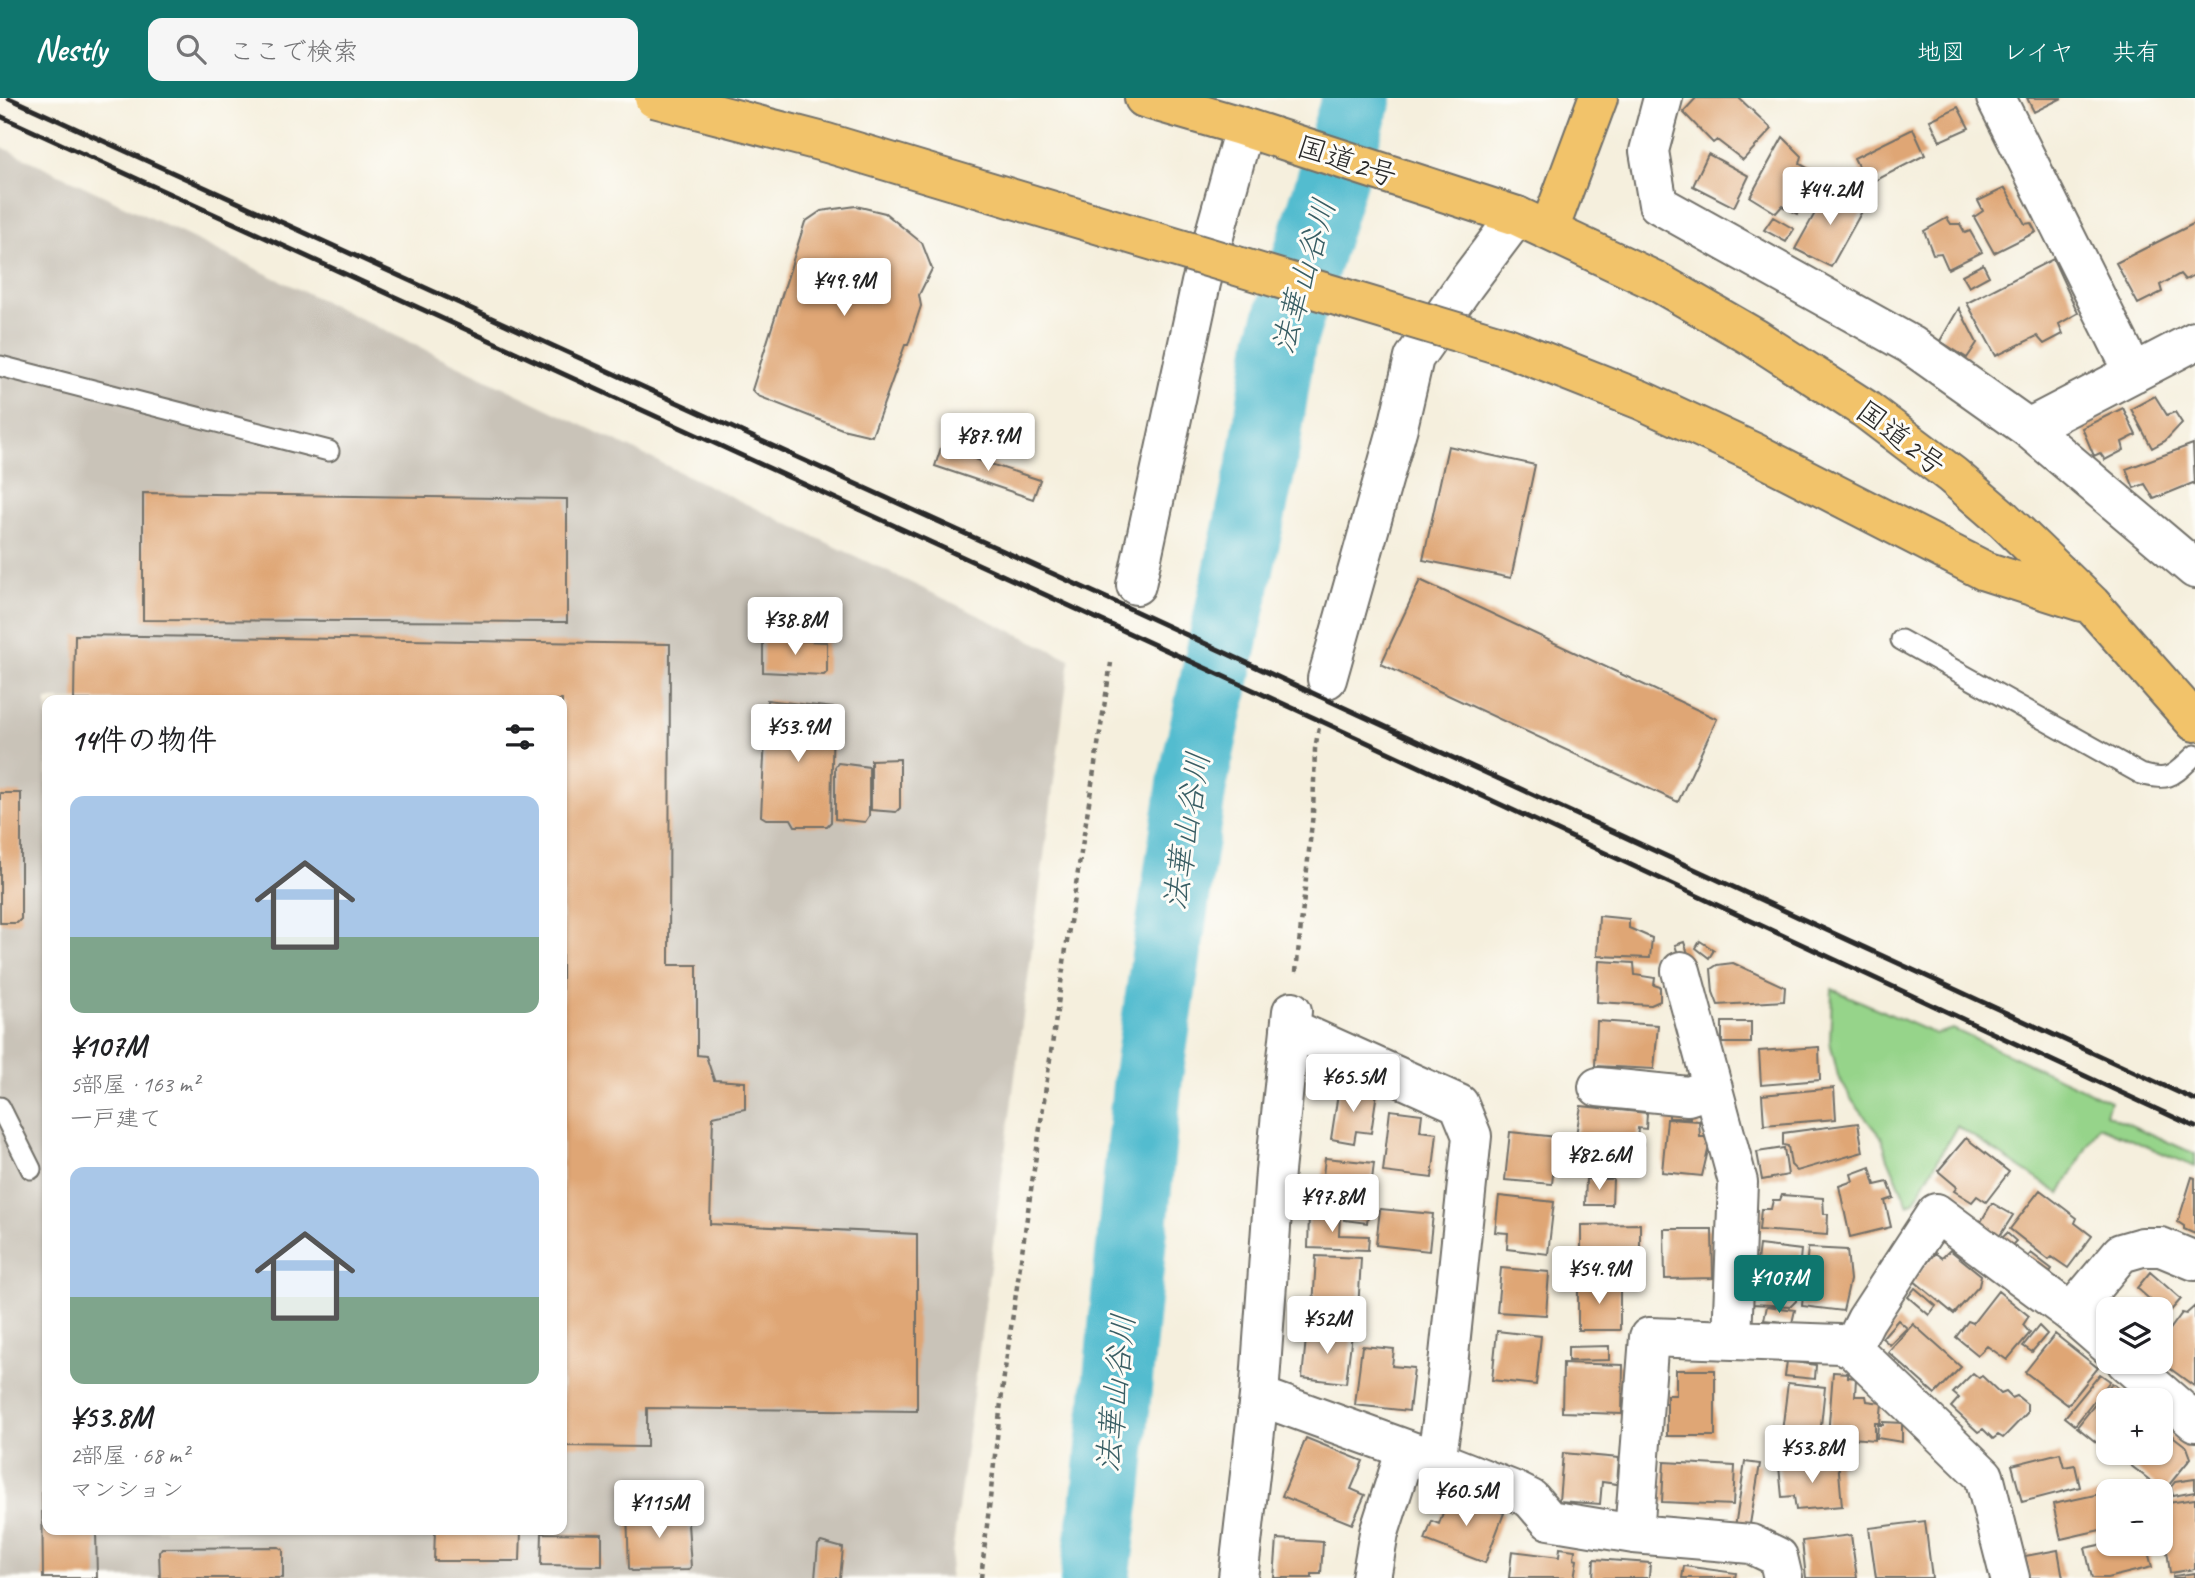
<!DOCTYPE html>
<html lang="ja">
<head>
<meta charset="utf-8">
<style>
	:root { --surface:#fff; --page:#f6f6f6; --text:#202124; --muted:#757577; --accent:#0f766e }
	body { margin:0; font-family:Caveat,"Klee One",sans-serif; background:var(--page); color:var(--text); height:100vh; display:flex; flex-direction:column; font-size:26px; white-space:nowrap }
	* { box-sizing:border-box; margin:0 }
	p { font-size:23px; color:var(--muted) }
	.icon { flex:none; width:38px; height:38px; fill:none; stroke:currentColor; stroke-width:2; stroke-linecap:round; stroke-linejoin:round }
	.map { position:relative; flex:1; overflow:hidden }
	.drawer { position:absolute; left:42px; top:597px; width:525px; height:840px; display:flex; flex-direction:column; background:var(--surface); border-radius:14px; box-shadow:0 2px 5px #0004 }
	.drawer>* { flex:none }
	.tools { position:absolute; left:2096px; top:1199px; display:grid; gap:14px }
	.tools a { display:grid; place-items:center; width:77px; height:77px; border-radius:14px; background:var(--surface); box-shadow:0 2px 5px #0004; font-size:35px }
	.price { position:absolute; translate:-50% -60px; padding:0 16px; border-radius:7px; background:#fff; color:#222; font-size:23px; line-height:46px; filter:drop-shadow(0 2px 4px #0008) }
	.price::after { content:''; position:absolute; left:50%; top:42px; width:21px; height:16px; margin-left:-10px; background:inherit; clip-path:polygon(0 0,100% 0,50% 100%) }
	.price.selected { background:var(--accent); color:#fff }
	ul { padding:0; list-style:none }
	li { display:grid; align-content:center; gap:14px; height:371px; padding:0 28px }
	li span { display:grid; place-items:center; height:217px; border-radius:14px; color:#555 }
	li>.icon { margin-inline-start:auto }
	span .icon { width:126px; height:126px; fill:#fffc; stroke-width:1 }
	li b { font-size:30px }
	h2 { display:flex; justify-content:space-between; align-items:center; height:84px; padding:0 28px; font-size:30px }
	header { display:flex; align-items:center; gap:42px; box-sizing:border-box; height:98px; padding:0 35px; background:var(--accent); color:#fff }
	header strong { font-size:33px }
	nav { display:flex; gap:38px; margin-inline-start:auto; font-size:24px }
	.search { width:490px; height:63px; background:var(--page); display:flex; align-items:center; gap:18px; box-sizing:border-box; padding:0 24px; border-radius:14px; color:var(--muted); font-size:26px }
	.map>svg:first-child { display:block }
	.industrial { fill:#c9c3b8; fill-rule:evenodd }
	.green { fill:#96d48a; stroke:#60805a; stroke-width:2 }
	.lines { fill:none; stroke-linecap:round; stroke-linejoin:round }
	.river { stroke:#52bccf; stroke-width:70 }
	.building { fill:#dfa675 }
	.lane-casing { stroke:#727069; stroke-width:23 }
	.street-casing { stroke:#727069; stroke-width:42 }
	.highway-casing { stroke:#727069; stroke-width:42 }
	.path { stroke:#727069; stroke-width:4.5; stroke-dasharray:5 5; stroke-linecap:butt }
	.lane { stroke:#fff; stroke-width:19 }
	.street { stroke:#fff; stroke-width:38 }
	.highway { stroke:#f2c36a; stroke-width:38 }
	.rail { stroke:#2b2b2b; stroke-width:5 }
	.highway-bridge-casing { stroke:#727069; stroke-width:42; stroke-linecap:butt }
	.highway-bridge { stroke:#f2c36a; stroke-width:38 }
	.labels { text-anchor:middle; stroke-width:6; stroke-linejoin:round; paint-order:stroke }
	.street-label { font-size:30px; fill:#2b2b2b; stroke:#fdfcf7 }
	.water-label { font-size:32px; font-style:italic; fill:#395e64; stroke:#fdfcf7 }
</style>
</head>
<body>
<header>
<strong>Nestly</strong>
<div class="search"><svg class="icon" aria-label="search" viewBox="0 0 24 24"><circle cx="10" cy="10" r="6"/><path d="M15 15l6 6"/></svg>ここで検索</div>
<nav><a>地図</a><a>レイヤ</a><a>共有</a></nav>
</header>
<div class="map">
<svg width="2195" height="1480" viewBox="0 0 2195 1480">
	<rect width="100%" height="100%" fill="#fdfcf7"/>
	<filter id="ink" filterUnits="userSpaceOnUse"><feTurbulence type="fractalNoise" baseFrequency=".0143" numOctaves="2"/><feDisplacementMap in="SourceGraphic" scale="14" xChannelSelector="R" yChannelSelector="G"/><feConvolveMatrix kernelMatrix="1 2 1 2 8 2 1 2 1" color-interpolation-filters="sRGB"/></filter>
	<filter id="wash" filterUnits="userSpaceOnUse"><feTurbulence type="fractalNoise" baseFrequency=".00686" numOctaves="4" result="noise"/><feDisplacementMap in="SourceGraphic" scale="28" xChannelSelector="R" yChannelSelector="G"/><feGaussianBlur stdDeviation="1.57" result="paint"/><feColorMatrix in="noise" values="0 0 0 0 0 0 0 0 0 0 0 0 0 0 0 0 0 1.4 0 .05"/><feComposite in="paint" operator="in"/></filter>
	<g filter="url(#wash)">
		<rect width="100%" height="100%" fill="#f5efdd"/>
		<!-- industrial -->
		<path class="industrial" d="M 0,48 L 1070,561 L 949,1480 L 0,1480 ZM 47,602 L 562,602 L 562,1432 L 47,1432 Z"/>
		<!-- green -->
		<path class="green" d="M 1832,891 L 1935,936 L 1953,931 L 2110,1003 L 2106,1016 L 2195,1056 L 2195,1069 L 2099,1028 L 2060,1096 L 1957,1028 L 1914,1103 L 1908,1107 L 1887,1058 L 1881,1038 L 1853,1004 L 1838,978 L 1830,944 Z"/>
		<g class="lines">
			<!-- river -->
			<path class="river" d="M 1095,1480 L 1107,1391 L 1148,978 L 1192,687 L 1264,355 L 1281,245 L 1357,0"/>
		</g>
		<g id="blocks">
			<!-- building -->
			<path class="building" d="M 1696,0 L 1739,0 L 1772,31 L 1743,62 L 1717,42 L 1713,45 L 1683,14 Z
				M 2027,0 L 2062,0 L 2034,14 Z
				M 1958,9 L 1969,30 L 1940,43 L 1930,22 Z
				M 1913,31 L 1925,57 L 1867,87 L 1854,60 Z
				M 1783,39 L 1802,58 L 1800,66 L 1820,77 L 1798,116 L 1782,108 L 1776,115 L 1750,99 Z
				M 1708,56 L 1749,78 L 1734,109 L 1693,88 Z
				M 1830,88 L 1865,108 L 1831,169 L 1795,151 Z
				M 2005,90 L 2025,126 L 2031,125 L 2036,134 L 1994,155 L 1974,119 L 1983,113 L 1978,103 Z
				M 856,108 L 885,115 L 922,145 L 932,171 L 919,197 L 921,208 L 908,247 L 905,247 L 872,338 L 842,331 L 758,298 L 752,292 L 805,124 L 821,113 Z
				M 1773,119 L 1794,131 L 1786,144 L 1764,132 Z
				M 1947,120 L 1951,126 L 1960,126 L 1965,135 L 1970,133 L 1982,154 L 1948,171 L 1941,155 L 1933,156 L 1924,133 Z
				M 2195,125 L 2195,177 L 2185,182 L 2180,176 L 2160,187 L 2162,194 L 2138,206 L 2116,165 Z
				M 2053,161 L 2078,215 L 2059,226 L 2063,236 L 2044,246 L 2037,238 L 1996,258 L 1967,205 Z
				M 1983,166 L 1989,178 L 1969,189 L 1962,177 Z
				M 1959,210 L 1977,245 L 1967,260 L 1940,243 Z
				M 2155,298 L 2167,317 L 2175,314 L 2182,325 L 2165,343 L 2152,350 L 2131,311 Z
				M 2123,310 L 2136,337 L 2122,344 L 2124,352 L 2105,362 L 2100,355 L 2094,358 L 2082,330 Z
				M 2193,346 L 2195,387 L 2193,385 L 2154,401 L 2145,386 L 2134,390 L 2126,371 Z
				M 1448,348 L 1535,367 L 1511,480 L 1423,462 Z
				M 941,350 L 1040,382 L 1033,401 L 935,368 Z
				M 143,395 L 567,401 L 567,524 L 143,522 Z
				M 1420,482 L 1717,621 L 1678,704 L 1381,566 Z
				M 772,506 L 829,513 L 827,539 L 772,539 L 767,535 Z
				M 75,537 L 670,546 L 669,867 L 697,867 L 697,957 L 706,958 L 714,982 L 745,984 L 745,1011 L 713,1018 L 710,1126 L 917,1136 L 917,1313 L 647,1310 L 647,1349 L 562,1348 L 562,602 L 74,602 Z
				M 767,541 L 827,544 L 827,574 L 824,577 L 763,574 L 763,544 Z
				M 767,602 L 833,610 L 831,724 L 827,728 L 795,728 L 791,721 L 766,721 L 761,718 Z
				M 900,661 L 900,710 L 896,714 L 871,712 L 871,662 Z
				M 838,665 L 869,669 L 869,718 L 865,724 L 835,721 L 835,669 Z
				M 0,695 L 21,695 L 21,821 L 17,825 L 0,825 Z
				M 1599,818 L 1629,821 L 1629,830 L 1652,840 L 1650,860 L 1597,858 Z
				M 1700,843 L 1714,852 L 1709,860 L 1696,850 Z
				M 1684,844 L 1690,861 L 1681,865 L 1675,847 Z
				M 1599,863 L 1634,865 L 1635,877 L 1655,880 L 1654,887 L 1660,889 L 1660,903 L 1651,907 L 1597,904 Z
				M 1733,865 L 1785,889 L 1784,903 L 1718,907 L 1713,894 L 1711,871 L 1717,867 Z
				M 1597,923 L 1658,927 L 1654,971 L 1595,968 Z
				M 1722,924 L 1751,924 L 1751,945 L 1722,945 Z
				M 1819,949 L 1820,982 L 1761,987 L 1759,953 Z
				M 1339,989 L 1377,994 L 1371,1035 L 1356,1033 L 1354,1045 L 1331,1041 Z
				M 1834,990 L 1836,1021 L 1764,1027 L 1762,997 Z
				M 1581,1008 L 1647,1015 L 1646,1031 L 1638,1030 L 1637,1043 L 1643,1045 L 1641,1073 L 1611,1071 L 1610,1064 L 1599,1064 L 1597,1070 L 1576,1069 L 1572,1060 Z
				M 1390,1012 L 1422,1016 L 1420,1033 L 1437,1035 L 1432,1080 L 1383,1074 Z
				M 1669,1012 L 1690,1012 L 1690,1020 L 1669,1020 Z
				M 1667,1021 L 1699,1023 L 1700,1039 L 1705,1039 L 1709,1048 L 1702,1078 L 1662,1074 Z
				M 1858,1025 L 1863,1054 L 1797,1073 L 1791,1067 L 1788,1048 L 1783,1047 L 1783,1035 Z
				M 1510,1034 L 1557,1039 L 1552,1086 L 1505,1082 Z
				M 1966,1040 L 2009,1074 L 1986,1104 L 1977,1098 L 1972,1104 L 1954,1093 L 1957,1089 L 1938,1073 Z
				M 1784,1050 L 1788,1077 L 1762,1082 L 1757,1054 Z
				M 1325,1060 L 1374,1065 L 1367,1125 L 1344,1122 L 1346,1107 L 1320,1104 Z
				M 1870,1069 L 1875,1087 L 1888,1084 L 1894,1100 L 1885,1103 L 1891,1129 L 1850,1139 L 1839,1088 L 1853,1083 L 1851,1076 Z
				M 2192,1079 L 2195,1080 L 2195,1136 L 2184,1131 L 2184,1128 L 2178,1124 Z
				M 1586,1081 L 1613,1081 L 1612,1107 L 1585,1107 Z
				M 2040,1092 L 2077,1120 L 2075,1125 L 2092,1138 L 2068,1170 L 2052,1159 L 2049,1162 L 2010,1131 Z
				M 1782,1097 L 1823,1100 L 1824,1116 L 1828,1116 L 1827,1137 L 1759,1132 L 1761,1111 L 1771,1111 L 1773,1102 L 1780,1102 Z
				M 1499,1098 L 1554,1104 L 1548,1156 L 1507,1151 L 1508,1135 L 1495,1134 Z
				M 1992,1105 L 2013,1117 L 1999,1139 L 1979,1127 Z
				M 1380,1111 L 1433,1116 L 1429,1153 L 1376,1147 Z
				M 1309,1115 L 1340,1116 L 1339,1137 L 1369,1138 L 1368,1152 L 1308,1150 Z
				M 1640,1126 L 1640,1171 L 1581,1171 L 1581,1127 Z
				M 1664,1131 L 1712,1131 L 1713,1180 L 1665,1181 Z
				M 2007,1135 L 2016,1143 L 2009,1151 L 2000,1142 Z
				M 1759,1147 L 1801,1152 L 1796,1203 L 1791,1208 L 1752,1206 Z
				M 1808,1150 L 1847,1152 L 1850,1182 L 1843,1213 L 1802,1208 Z
				M 1950,1152 L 1981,1177 L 1979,1188 L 1954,1216 L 1913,1182 L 1935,1155 L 1942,1160 Z
				M 2031,1155 L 2052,1171 L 2046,1180 L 2025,1162 Z
				M 1316,1158 L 1361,1160 L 1358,1213 L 1313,1210 Z
				M 1501,1170 L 1549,1174 L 1546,1217 L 1497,1214 Z
				M 2150,1174 L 2181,1201 L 2167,1217 L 2137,1190 Z
				M 1578,1184 L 1620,1185 L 1620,1232 L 1578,1232 Z
				M 1915,1190 L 1936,1208 L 1929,1217 L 1908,1199 Z
				M 1998,1193 L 2029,1218 L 2023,1227 L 2030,1235 L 2007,1262 L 1987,1248 L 1978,1257 L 1956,1239 L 1968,1223 L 1973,1225 Z
				M 1767,1208 L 1795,1212 L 1792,1225 L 1764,1222 Z
				M 2195,1208 L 2195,1286 L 2194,1288 L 2161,1264 L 2161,1244 L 2182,1215 L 2186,1216 Z
				M 1898,1222 L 1907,1230 L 1890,1247 L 1882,1240 Z
				M 1913,1226 L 1961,1269 L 1935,1296 L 1888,1254 Z
				M 2039,1228 L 2047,1236 L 2032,1254 L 2023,1248 Z
				M 1307,1231 L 1352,1236 L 1346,1285 L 1302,1280 Z
				M 1497,1233 L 1541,1238 L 1536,1287 L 1492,1282 Z
				M 2055,1236 L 2098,1270 L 2068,1307 L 2025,1274 Z
				M 1362,1248 L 1394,1251 L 1392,1268 L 1414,1270 L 1409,1313 L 1355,1307 Z
				M 1609,1248 L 1609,1262 L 1568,1263 L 1568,1249 Z
				M 1787,1263 L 1816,1267 L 1815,1281 L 1785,1278 Z
				M 1563,1265 L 1623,1267 L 1622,1316 L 1562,1314 Z
				M 1676,1272 L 1715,1272 L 1715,1338 L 1667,1338 L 1667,1297 L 1676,1297 Z
				M 1833,1274 L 1848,1275 L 1848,1279 L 1856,1280 L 1855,1298 L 1866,1298 L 1867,1303 L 1882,1305 L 1880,1325 L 1875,1325 L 1875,1342 L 1828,1338 Z
				M 1973,1275 L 1979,1280 L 1982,1278 L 2001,1296 L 2006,1294 L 2012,1300 L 2017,1298 L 2027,1306 L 2027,1315 L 2003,1340 L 1998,1337 L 1993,1341 L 1983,1331 L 1978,1334 L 1951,1309 L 1959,1300 L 1953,1295 Z
				M 2100,1276 L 2110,1283 L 2075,1327 L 2065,1319 Z
				M 1788,1285 L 1825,1289 L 1819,1347 L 1781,1342 Z
				M 2112,1285 L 2134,1302 L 2109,1302 L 2109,1348 L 2100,1343 L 2097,1345 L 2077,1329 Z
				M 1883,1324 L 1902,1325 L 1902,1344 L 1877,1340 L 1878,1327 L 1883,1327 Z
				M 2161,1329 L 2187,1349 L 2191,1360 L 2164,1393 L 2125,1363 L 2132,1354 L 2161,1354 Z
				M 1306,1340 L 1363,1363 L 1351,1391 L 1365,1397 L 1352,1426 L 1282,1398 Z
				M 1563,1355 L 1619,1360 L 1617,1386 L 1602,1384 L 1600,1406 L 1559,1403 Z
				M 2060,1355 L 2064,1369 L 2075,1367 L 2080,1389 L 2022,1404 L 2012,1367 Z
				M 1838,1362 L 1842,1408 L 1796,1412 L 1794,1398 L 1782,1399 L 1779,1368 Z
				M 1664,1364 L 1735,1368 L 1733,1407 L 1662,1404 Z
				M 1745,1364 L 1760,1366 L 1749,1432 L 1735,1429 Z
				M 2195,1381 L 2195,1394 L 2173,1398 L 2171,1389 L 2175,1384 Z
				M 42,1393 L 47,1393 L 47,1432 L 96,1432 L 97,1480 L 43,1480 Z
				M 2109,1394 L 2109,1430 L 2061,1441 L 2053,1406 Z
				M 1450,1395 L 1504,1415 L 1485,1465 L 1425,1442 L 1432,1423 L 1439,1426 Z
				M 2195,1401 L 2195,1471 L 2170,1475 L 2161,1406 Z
				M 631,1411 L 687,1411 L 691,1469 L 688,1472 L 632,1473 L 629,1470 L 627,1414 Z
				M 1925,1423 L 1932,1480 L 1876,1480 L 1869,1430 Z
				M 435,1432 L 521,1432 L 520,1463 L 434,1463 Z
				M 542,1435 L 602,1436 L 602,1468 L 541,1467 Z
				M 1851,1437 L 1857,1480 L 1806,1480 L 1802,1443 Z
				M 1277,1441 L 1323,1444 L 1321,1476 L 1312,1476 L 1312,1480 L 1274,1480 Z
				M 821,1444 L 843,1450 L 840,1480 L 815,1480 L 818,1447 Z
				M 2109,1445 L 2146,1446 L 2152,1469 L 2107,1480 L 2092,1480 L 2085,1450 Z
				M 279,1449 L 283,1452 L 283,1480 L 160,1480 L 159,1454 L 162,1450 Z
				M 1560,1450 L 1575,1452 L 1574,1461 L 1577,1462 L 1574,1480 L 1509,1480 L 1512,1453 L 1559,1459 Z
				M 2058,1452 L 2063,1480 L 2030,1480 L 2025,1458 Z
				M 1594,1461 L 1650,1465 L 1649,1480 L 1593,1480 Z
				M 1684,1468 L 1736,1475 L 1735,1480 L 1682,1480 Z
				M 2195,1475 L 2195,1480 L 2173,1480 L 2173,1478 Z"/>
		</g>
	</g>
	<g filter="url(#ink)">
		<use href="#blocks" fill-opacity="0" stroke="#727069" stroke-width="2"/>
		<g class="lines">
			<defs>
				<path id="lane" d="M 0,268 L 329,353
					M 1901,542 L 2141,676 C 2171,685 2174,676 2195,657
					M 0,1009 L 31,1071"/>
				<path id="street" d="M 1663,0 L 1649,53 L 1658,106 L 1911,247 L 2028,330 L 2195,471
					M 1996,0 L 2134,275
					M 2028,330 L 2195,243
					M 1136,487 L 1201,185 L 1244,30
					M 1327,581 L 1398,329 L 1414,260 L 1465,187 L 1517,118
					M 1681,873 L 1738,1084 L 1732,1241
					M 1290,930 L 1459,1006 L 1472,1038 L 1442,1324 L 1436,1362
					M 1598,989 L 1688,998 L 1713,990
					M 2071,1215 L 2121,1155 L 2142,1149 L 2161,1149 L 2195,1163
					M 1852,1250 L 1866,1222 L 1936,1115 L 2071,1215 L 2109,1248
					M 2126,1264 L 2195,1324
					M 1259,1298 L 1436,1362 L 1515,1393 L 1531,1401 L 1549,1422 L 1634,1436 L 1751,1446 L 1778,1459 L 1783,1480
					M 1634,1436 L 1649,1239 L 1840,1246 L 1852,1250 L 1984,1378 L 2010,1480
					M 1238,1480 L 1259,1298 L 1275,1073 L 1292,913
					M 1371,1480 L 1379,1435 L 1406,1351"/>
				<path id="highway" d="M 1144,0 L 1237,27 L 1517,118 L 1656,183 L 1755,240 L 1865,311 L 1952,377 L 2003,421 L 2091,506 L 2195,624
					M 1549,132 L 1598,0
					M 1507,249 L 1641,302 L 1753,354 L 1985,473 L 2082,504"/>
			</defs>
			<!-- lane casing -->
			<use href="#lane" class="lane-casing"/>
			<!-- street casing -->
			<use href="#street" class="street-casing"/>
			<!-- highway casing -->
			<use href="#highway" class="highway-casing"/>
			<!-- path -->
			<path class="path" d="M 1296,874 L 1313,715 L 1315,651 L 1321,618
				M 981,1480 L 1004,1278 L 1068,837 L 1111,565"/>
			<!-- lane -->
			<use href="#lane" class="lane"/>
			<!-- street -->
			<use href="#street" class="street"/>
			<!-- highway -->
			<use href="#highway" class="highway"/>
			<!-- rail -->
			<path class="rail" d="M 9,0 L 1124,508 L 2195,1002
				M 0,18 L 1321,623 L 2195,1029"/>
			<defs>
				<path id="highway-bridge" d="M 654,0 L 827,45 L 1507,249"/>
			</defs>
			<!-- highway-bridge casing -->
			<use href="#highway-bridge" class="highway-bridge-casing"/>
			<!-- highway-bridge -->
			<use href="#highway-bridge" class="highway-bridge"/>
		</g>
	</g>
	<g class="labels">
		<!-- street labels -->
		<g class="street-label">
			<text transform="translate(1347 63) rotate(18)" y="10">国道2号</text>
			<text transform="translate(1901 340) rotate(37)" y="10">国道2号</text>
		</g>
		<!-- water labels -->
		<g class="water-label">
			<text transform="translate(1303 178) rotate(-74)" y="11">法華山谷川</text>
			<text transform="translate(1186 733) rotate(-81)" y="11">法華山谷川</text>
			<text transform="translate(1115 1295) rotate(-84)" y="11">法華山谷川</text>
		</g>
	</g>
</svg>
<div class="tools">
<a><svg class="icon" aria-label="layers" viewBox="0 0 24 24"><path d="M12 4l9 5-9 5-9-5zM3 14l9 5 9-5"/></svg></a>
<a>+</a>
<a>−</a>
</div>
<b class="price" style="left:1830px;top:129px">¥44.2M</b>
<b class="price" style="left:844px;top:220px">¥49.9M</b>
<b class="price" style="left:988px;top:375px">¥87.9M</b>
<b class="price" style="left:795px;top:559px">¥38.8M</b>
<b class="price" style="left:798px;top:666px">¥53.9M</b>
<b class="price" style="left:1353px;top:1016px">¥65.5M</b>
<b class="price" style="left:1599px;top:1094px">¥82.6M</b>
<b class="price" style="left:1332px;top:1136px">¥97.8M</b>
<b class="price" style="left:1599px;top:1208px">¥54.9M</b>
<b class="price selected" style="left:1779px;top:1217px">¥107M</b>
<b class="price" style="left:1327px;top:1258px">¥52M</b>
<b class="price" style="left:1812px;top:1387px">¥53.8M</b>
<b class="price" style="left:1466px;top:1430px">¥60.5M</b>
<b class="price" style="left:659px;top:1442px">¥115M</b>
<section class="drawer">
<h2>14件の物件<svg class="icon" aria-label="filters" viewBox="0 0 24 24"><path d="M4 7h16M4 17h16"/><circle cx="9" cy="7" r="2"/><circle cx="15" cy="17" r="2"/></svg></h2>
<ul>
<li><span style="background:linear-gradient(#a9c7e8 65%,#7fa58c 0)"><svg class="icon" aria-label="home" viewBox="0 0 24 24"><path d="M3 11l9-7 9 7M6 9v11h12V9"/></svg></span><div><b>¥107M</b><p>5部屋 · 163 m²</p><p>一戸建て</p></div></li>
<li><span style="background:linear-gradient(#a9c7e8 60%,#7fa58c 0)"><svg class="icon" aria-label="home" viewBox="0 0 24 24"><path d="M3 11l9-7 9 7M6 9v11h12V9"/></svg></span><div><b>¥53.8M</b><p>2部屋 · 68 m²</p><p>マンション</p></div></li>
</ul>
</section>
</div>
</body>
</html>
